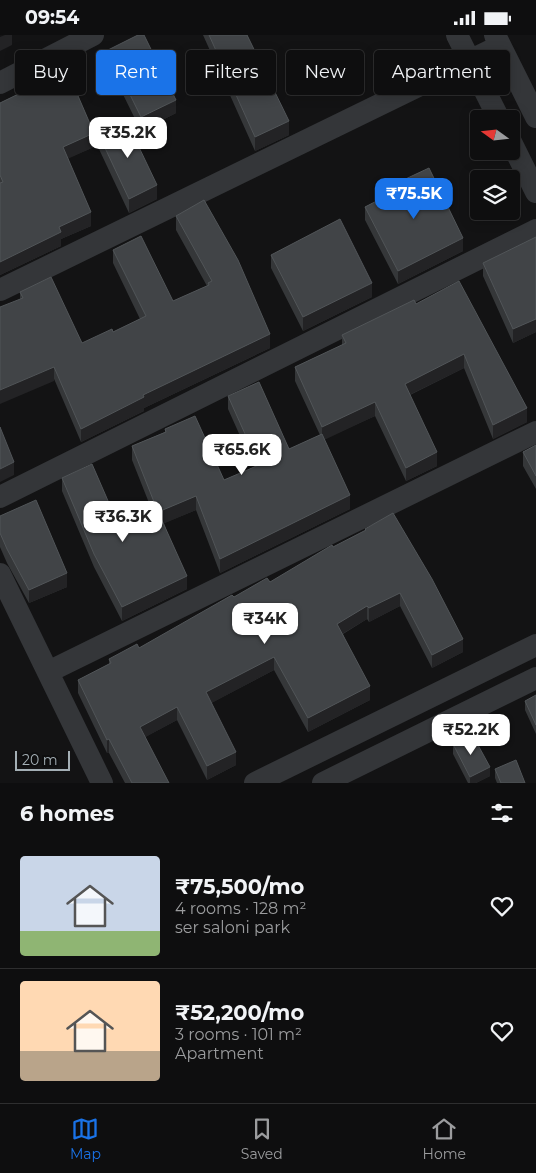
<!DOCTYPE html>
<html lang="en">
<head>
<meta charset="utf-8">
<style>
	:root { --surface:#0e0e0f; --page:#171718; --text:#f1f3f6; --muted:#9b9c9e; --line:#2e2e2f; --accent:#1a73e8 }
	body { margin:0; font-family:Montserrat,sans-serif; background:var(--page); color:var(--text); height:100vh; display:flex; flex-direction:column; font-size:19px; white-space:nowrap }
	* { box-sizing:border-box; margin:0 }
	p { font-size:16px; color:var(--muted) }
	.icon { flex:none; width:28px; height:28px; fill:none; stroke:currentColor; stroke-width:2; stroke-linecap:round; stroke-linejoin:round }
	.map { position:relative; height:748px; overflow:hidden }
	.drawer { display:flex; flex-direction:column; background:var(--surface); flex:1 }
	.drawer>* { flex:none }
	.top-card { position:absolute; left:15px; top:15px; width:506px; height:45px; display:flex; gap:10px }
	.needle { width:32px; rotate:285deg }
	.fabs { position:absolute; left:470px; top:75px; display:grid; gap:10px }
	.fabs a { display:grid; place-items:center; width:50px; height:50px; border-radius:5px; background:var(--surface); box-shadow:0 2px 12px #0003,0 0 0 1px var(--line); font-size:25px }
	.scale { position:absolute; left:15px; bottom:12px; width:55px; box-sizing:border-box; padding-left:5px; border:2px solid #a4afb5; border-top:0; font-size:14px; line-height:18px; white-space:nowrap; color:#a4afb5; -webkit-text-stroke:4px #0e0e0f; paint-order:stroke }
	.price { position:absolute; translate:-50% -42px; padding:0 11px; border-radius:10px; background:#fff; color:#222; font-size:16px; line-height:32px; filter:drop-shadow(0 1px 2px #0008) }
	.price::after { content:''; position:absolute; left:50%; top:30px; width:15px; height:11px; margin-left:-8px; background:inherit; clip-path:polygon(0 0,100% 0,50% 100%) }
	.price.current { background:var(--accent); color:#fff }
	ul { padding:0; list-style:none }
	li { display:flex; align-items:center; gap:15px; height:125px; padding:0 20px }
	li+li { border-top:1px solid var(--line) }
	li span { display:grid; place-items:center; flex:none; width:140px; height:100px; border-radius:5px; color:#555 }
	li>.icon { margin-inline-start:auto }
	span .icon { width:60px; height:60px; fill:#fffc; stroke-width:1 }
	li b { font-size:21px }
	h2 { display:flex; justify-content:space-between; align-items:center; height:60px; padding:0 20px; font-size:21px }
	.pill { padding:0 18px; border-radius:5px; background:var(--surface); box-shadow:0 2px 12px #0003,0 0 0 1px var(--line); font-size:18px; line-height:45px }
	.pill.current { background:var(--accent); color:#fff }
	.status { display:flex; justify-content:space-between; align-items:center; height:35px; padding:0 25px; background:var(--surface); direction:ltr }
	.status svg { height:14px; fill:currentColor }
	.tab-bar { display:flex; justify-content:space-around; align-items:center; height:70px; border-top:1px solid var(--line); background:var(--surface); font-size:14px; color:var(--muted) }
	.tab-bar a { display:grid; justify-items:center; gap:2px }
	.tab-bar .current { color:var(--accent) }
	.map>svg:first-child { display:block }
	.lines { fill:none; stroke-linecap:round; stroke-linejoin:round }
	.minor { stroke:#343639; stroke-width:22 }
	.wall { fill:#353739 }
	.shaded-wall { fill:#232325 }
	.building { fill:#414447; stroke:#515558 }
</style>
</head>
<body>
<div class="status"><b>09:54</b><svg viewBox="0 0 49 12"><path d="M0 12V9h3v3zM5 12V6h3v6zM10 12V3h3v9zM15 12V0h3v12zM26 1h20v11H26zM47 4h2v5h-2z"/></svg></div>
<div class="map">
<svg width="536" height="748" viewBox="0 0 536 748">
	<rect width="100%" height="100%" fill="#131314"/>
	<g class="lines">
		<!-- minor -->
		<path class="minor" d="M 457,0 L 499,84
			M 495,0 L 536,82
			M 0,48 L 93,0
			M 511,107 L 536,157
			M 0,255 L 500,11
			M 0,462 L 536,195
			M 0,539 L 102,748
			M 48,637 L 536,397
			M 255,748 L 536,610
			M 323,748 L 536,643"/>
	</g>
	<!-- wall -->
	<path class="wall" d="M 203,0 L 247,0 L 289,100 L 255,116 Z
		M 108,15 L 176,78 L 141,96 L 108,29 Z
		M 38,45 L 94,112 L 68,123 L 91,191 L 61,204 L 61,211 L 0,240 L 0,68 L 38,50 Z
		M 98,98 L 157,164 L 129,178 L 98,112 Z
		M 397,148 L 463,216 L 398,249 L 365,185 L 365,172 L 397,155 Z
		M 176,181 L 270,313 L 144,373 L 144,376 L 81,407 L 20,264 L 20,257 L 82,308 L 113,297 L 140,284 L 113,228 L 113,215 L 173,266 L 207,251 L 176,195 Z
		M 536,202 L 536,297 L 513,308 L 483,241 L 483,228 Z
		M 271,220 L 372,262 L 303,296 L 271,233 Z
		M 416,269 L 527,387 L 493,404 L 464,333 L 410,360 L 437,431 L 406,446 L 375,381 L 324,404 L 350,474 L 220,538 L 196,475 L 164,488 L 187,554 L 122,586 L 94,532 L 62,456 L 62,443 L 122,498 L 155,483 L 132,425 L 132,411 L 165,397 L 165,394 L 224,445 L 254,432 L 228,374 L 228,361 L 289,414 L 320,400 L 295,346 L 295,332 L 342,310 L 342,300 Z
		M 536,410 L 536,454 L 523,431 L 523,417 Z
		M 0,481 L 67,552 L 29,568 L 7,528 L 0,512 Z
		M 365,494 L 463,617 L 432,633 L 400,571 L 369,587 L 367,584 L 343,599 L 370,665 L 308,697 L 274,635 L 211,668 L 236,730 L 207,745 L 177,685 L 145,702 L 169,748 L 125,748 L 109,718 L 107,718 L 78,658 L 78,645 L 109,629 L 109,624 L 139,613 L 234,562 L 270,547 L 365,496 Z
		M 536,660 L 536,699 L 525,675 L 525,666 Z
		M 453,709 L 490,741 L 476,748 L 468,748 L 453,719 Z
		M 495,734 L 525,748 L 497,748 L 495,743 Z"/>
	<!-- shaded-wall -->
	<path class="shaded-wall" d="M 5,0 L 12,0 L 12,10 L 0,16 L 0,2 Z
		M 176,65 L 176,78 L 141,96 L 141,82 Z
		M 289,86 L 289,100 L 255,116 L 255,102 Z
		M 94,98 L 94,112 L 63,126 L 63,112 Z
		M 157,150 L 157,164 L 129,178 L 129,164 Z
		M 91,177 L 91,191 L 61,204 L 61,211 L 0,240 L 0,227 L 59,192 Z
		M 463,203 L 463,216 L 398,249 L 398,236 Z
		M 372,248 L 372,262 L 303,296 L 303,282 Z
		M 536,284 L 536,297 L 513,308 L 513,294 Z
		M 270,299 L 270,313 L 144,373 L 144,376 L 81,407 L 81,394 L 143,360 Z
		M 464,319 L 464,333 L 405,362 L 405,349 Z
		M 54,332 L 54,346 L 0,369 L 0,355 Z
		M 375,367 L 375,381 L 322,406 L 322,392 Z
		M 527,373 L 527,387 L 493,404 L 493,390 Z
		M 437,417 L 437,431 L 406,446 L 406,433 Z
		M 14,427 L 14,440 L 0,447 L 0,434 Z
		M 350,460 L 350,474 L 220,538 L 220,524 Z
		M 196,461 L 196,475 L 158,491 L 158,477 Z
		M 67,538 L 67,552 L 29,568 L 29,555 Z
		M 187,541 L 187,554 L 122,586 L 122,572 Z
		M 400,558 L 400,571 L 369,587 L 369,573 Z
		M 367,571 L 367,584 L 337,602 L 337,589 Z
		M 463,604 L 463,617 L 432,633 L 432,620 Z
		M 274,622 L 274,635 L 206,671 L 206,657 Z
		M 370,651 L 370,665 L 308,697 L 308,683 Z
		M 177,672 L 177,685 L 140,705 L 140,692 Z
		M 109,704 L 109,718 L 107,718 L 107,705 Z
		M 236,717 L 236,730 L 207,745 L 207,731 Z
		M 490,732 L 490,741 L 476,748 L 470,748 L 470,742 Z"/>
	<!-- building -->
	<path class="building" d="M 138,0 L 144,0 L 176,65 L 141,82 L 108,15 Z
		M 209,0 L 247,0 L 289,86 L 255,102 Z
		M 66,33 L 94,98 L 63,112 L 91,177 L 59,192 L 61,197 L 0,227 L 0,148 L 3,147 L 0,140 L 0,68 L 39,49 L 38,45 Z
		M 126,85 L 157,150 L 129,164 L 98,98 Z
		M 429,133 L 463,203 L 398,236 L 365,172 L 400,154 L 397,148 Z
		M 204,165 L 238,225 L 270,299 L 143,360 L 144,362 L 81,394 L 54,332 L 0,355 L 0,272 L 23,263 L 20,257 L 51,242 L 82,308 L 112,294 L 113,297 L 146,281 L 113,215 L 141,201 L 173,266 L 209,250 L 208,248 L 212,246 L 176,181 Z
		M 340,184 L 372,248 L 303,282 L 271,220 Z
		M 536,202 L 536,284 L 513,294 L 483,228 Z
		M 459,246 L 527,373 L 493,390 L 464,319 L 405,349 L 437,417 L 406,433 L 375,367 L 322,392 L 295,332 L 346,308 L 342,300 L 414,265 L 416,269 Z
		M 259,347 L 289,414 L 322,399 L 350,460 L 220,524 L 196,461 L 158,477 L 132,411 L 166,397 L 165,394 L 195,381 L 224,445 L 259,430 L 228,361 Z
		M 0,392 L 14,427 L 0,434 Z
		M 536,410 L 536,441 L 523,417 Z
		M 92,429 L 122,498 L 160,481 L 187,541 L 122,572 L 94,519 L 62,443 Z
		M 36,465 L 67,538 L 29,555 L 7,514 L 0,498 L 0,481 Z
		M 393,478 L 432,544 L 463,604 L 432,620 L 400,558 L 369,573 L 367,571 L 337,589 L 370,651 L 308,683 L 274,622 L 206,657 L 236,717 L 207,731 L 177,672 L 140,692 L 169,748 L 132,748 L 109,704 L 107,705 L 78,645 L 111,628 L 109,624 L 137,609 L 139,613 L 232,560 L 234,562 L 267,543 L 270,547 L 332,510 L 333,512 L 366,495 L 365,494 Z
		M 536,660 L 536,690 L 525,666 Z
		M 472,699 L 490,732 L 470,742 L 453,709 Z
		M 516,725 L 525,748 L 501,748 L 495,734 Z"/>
</svg>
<div class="fabs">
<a><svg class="needle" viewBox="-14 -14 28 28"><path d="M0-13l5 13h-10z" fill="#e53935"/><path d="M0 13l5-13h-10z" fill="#9b9c9e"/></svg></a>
<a><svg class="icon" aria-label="layers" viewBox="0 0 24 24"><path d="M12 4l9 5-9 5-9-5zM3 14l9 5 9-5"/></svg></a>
</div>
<div class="scale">20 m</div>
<b class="price" style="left:128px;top:124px">₹35.2K</b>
<b class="price current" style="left:414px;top:185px">₹75.5K</b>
<b class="price" style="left:242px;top:441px">₹65.6K</b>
<b class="price" style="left:123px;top:508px">₹36.3K</b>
<b class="price" style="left:265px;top:610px">₹34K</b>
<b class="price" style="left:471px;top:721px">₹52.2K</b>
<div class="top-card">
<a class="pill">Buy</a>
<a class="pill current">Rent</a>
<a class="pill">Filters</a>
<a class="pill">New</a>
<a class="pill">Apartment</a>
</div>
</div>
<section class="drawer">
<h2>6 homes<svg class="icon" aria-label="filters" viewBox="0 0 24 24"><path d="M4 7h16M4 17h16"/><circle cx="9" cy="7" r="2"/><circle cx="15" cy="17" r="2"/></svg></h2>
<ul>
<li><span style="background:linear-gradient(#c9d6e8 75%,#8fb573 0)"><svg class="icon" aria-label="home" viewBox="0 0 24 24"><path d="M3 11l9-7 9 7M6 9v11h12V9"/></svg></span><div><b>₹75,500/mo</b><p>4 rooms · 128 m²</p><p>ser saloni park</p></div><svg class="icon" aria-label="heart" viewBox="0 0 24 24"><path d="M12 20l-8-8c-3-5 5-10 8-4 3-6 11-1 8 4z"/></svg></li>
<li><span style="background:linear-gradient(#ffd9b3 70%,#b9a48a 0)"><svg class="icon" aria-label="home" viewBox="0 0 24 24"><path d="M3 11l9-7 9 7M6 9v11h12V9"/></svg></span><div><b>₹52,200/mo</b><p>3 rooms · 101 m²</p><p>Apartment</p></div><svg class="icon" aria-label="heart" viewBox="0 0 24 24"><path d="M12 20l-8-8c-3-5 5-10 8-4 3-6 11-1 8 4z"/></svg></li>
</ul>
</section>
<nav class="tab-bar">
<a class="current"><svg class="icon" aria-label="map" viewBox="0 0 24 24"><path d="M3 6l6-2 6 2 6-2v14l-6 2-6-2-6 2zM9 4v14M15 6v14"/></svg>Map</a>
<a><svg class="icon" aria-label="saved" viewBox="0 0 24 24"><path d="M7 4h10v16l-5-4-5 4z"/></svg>Saved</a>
<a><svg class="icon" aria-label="home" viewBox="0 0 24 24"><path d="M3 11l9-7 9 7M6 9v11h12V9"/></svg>Home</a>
</nav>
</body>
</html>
